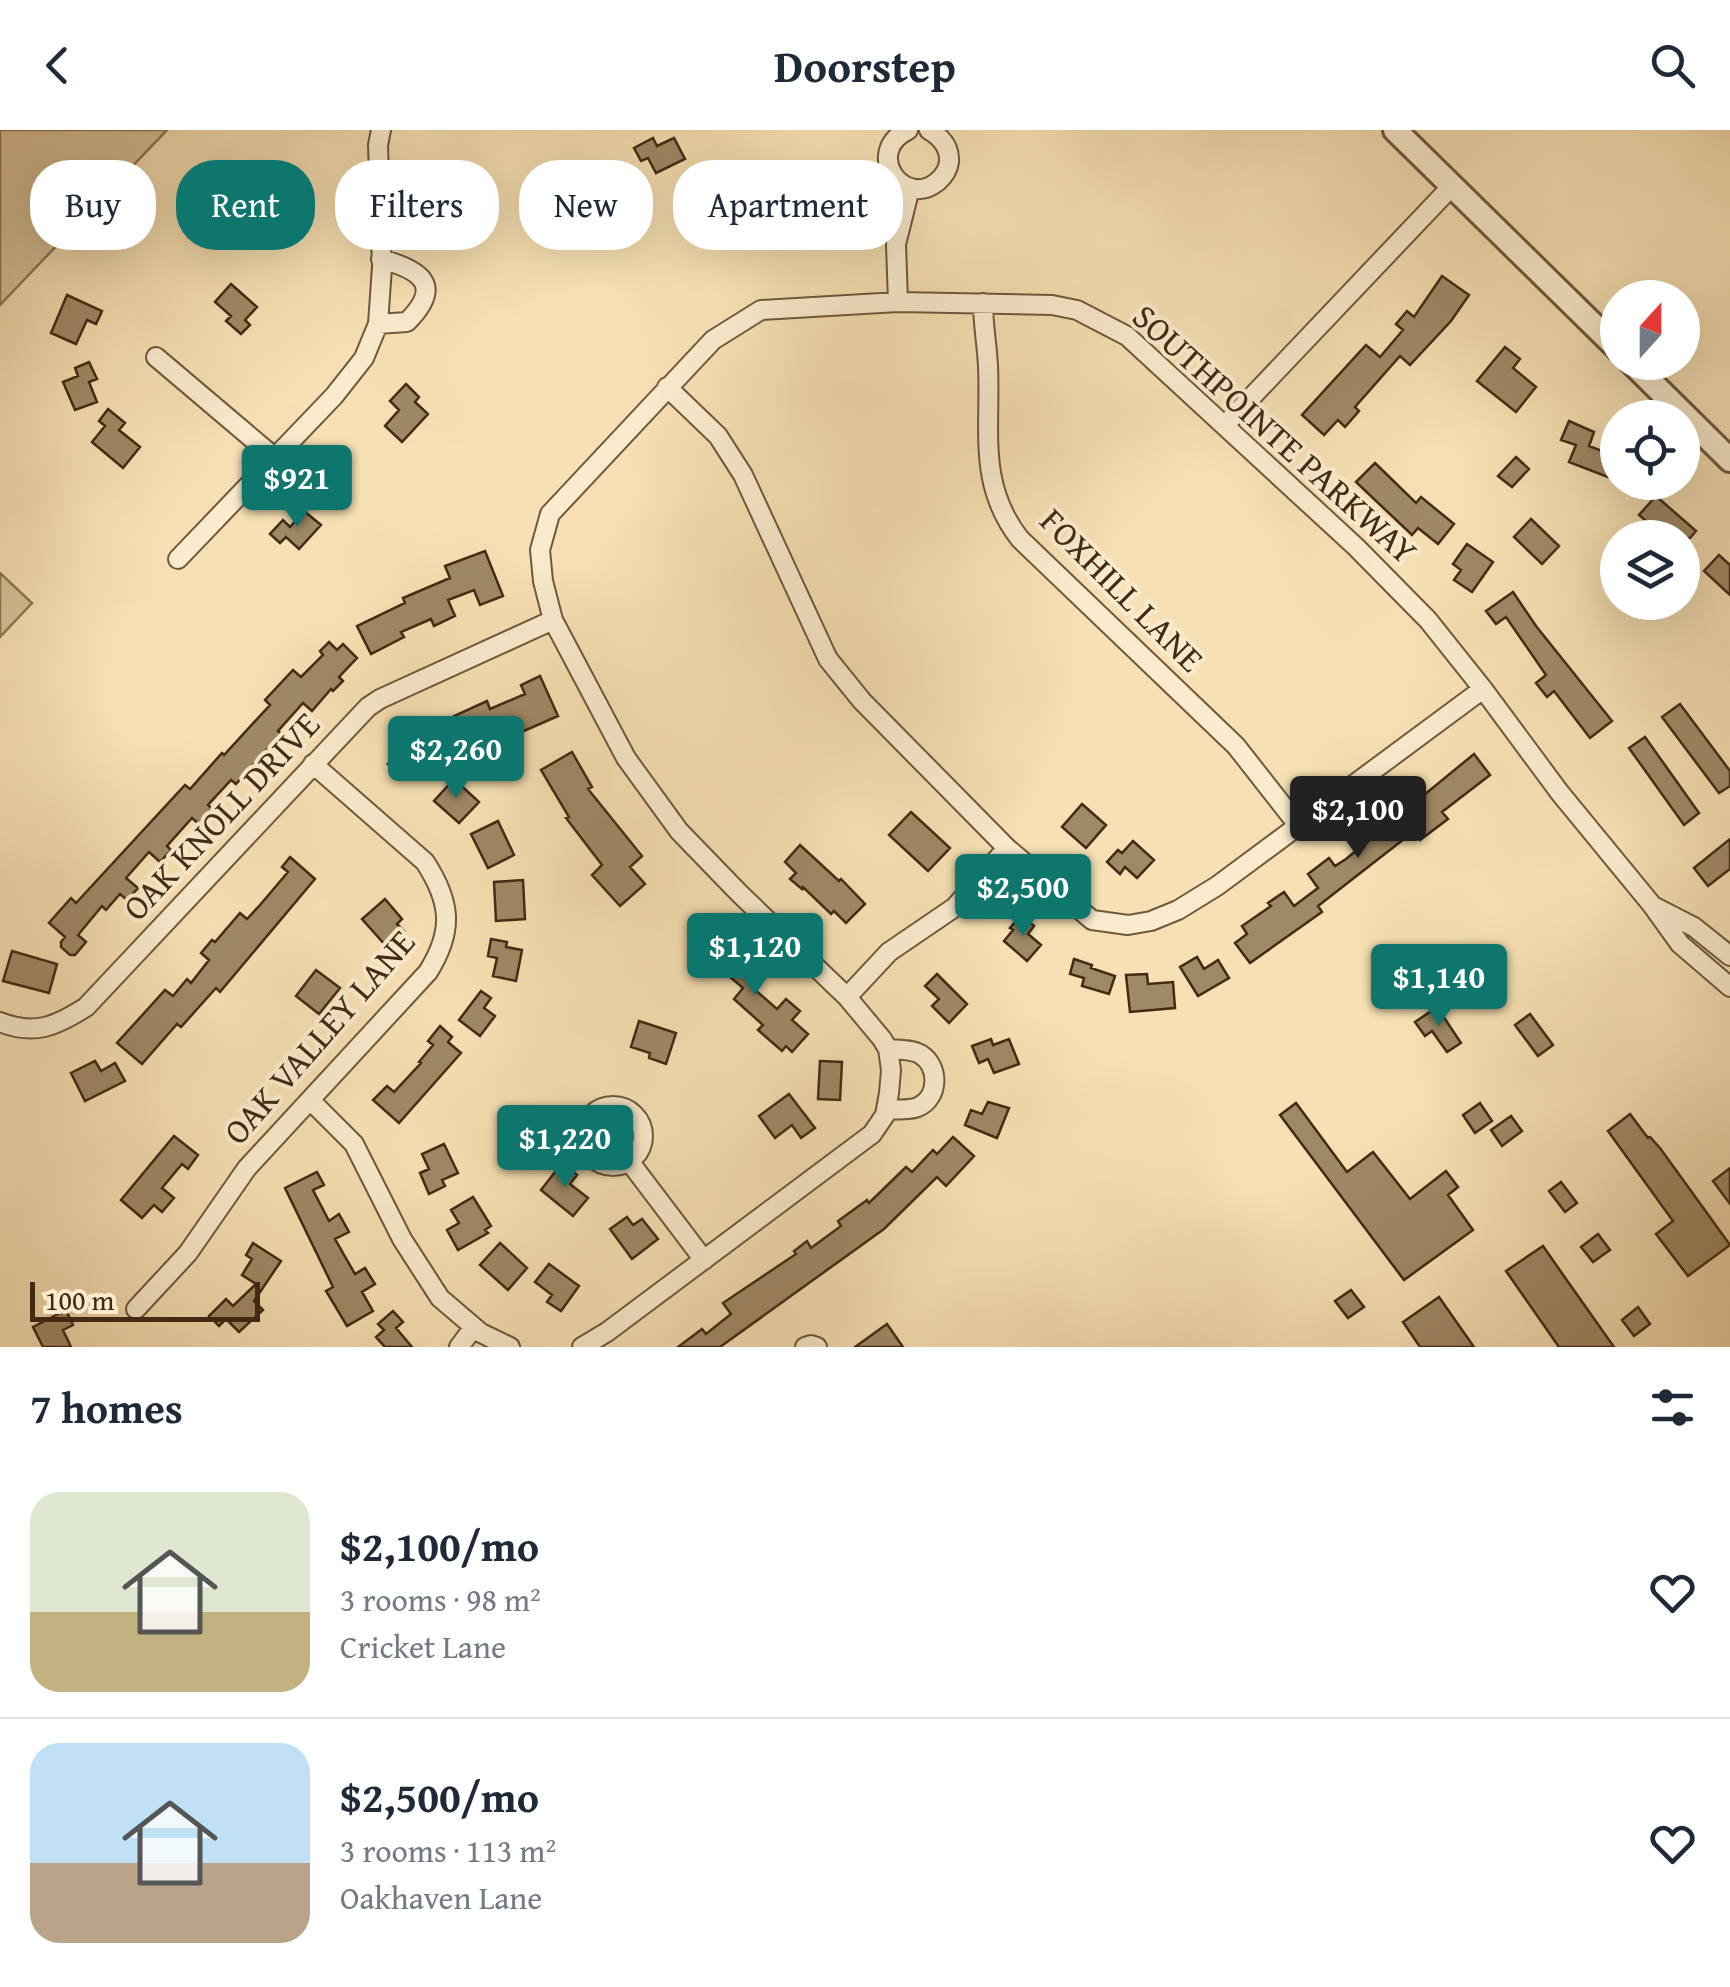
<!DOCTYPE html>
<html lang="en">
<head>
<meta charset="utf-8">
<style>
	:root { --surface:#fff; --page:#f2f2f3; --text:#1f2937; --muted:#747a83; --line:#e0e1e3; --accent:#0f766e }
	body { margin:0; font-family:"Gentium Book Plus",serif; background:var(--page); color:var(--text); height:100vh; display:flex; flex-direction:column; font-size:38px; white-space:nowrap }
	* { box-sizing:border-box; margin:0 }
	p { font-size:32px; color:var(--muted) }
	.icon { flex:none; width:55px; height:55px; fill:none; stroke:currentColor; stroke-width:2; stroke-linecap:round; stroke-linejoin:round }
	.map { position:relative; height:1217px; overflow:hidden }
	.panel { display:flex; flex-direction:column; background:var(--surface); flex:1 }
	.panel>* { flex:none }
	.banner { position:absolute; left:30px; top:30px; width:1000px; height:90px; display:flex; gap:20px }
	.needle { width:65px; rotate:21deg }
	.buttons { position:absolute; left:1600px; top:150px; display:grid; gap:20px }
	.buttons a { display:grid; place-items:center; width:100px; height:100px; border-radius:50%; background:var(--surface); box-shadow:0 10px 40px #0002; font-size:50px }
	.scale { position:absolute; left:30px; bottom:25px; width:230px; box-sizing:border-box; padding-left:10px; border:5px solid #422a15; border-top:0; font-size:28px; line-height:35px; white-space:nowrap; color:#422a15; -webkit-text-stroke:8px #faebce; paint-order:stroke }
	.price { position:absolute; translate:-50% -85px; padding:0 22px; border-radius:10px; background:var(--accent); color:#fff; font-size:32px; line-height:65px; filter:drop-shadow(0 2px 5px #0008) }
	.price::after { content:''; position:absolute; left:50%; top:60px; width:30px; height:22px; margin-left:-15px; background:inherit; clip-path:polygon(0 0,100% 0,50% 100%) }
	.price.current { background:#222; color:#fff }
	ul { padding:0; list-style:none }
	li { display:flex; align-items:center; gap:30px; height:250px; padding:0 30px }
	li+li { border-top:2px solid var(--line) }
	li span { display:grid; place-items:center; flex:none; width:280px; height:200px; border-radius:30px; color:#555 }
	li>.icon { margin-inline-start:auto }
	span .icon { width:120px; height:120px; fill:#fffc; stroke-width:1 }
	li b { font-size:42px }
	h2 { display:flex; justify-content:space-between; align-items:center; height:120px; padding:0 30px; font-size:42px }
	.pill { padding:0 35px; border-radius:40px; background:var(--surface); box-shadow:0 10px 40px #0002; font-size:35px; line-height:90px }
	.pill.current { background:var(--accent); color:#fff }
	header { display:flex; justify-content:space-between; align-items:center; height:130px; padding:0 30px; background:var(--surface); font-size:45px; font-weight:700 }
	.map>svg:first-child { display:block }
	.green { fill:#d8c198; stroke:#8d7656; stroke-width:2.5 }
	.building { fill:#a08967; stroke:#422a15; stroke-width:2.5 }
	.lines { fill:none; stroke-linecap:round; stroke-linejoin:round }
	.minor-casing { stroke:#6f583c; stroke-width:22 }
	.tertiary-casing { stroke:#6f583c; stroke-width:28 }
	.minor { stroke:#faebce; stroke-width:18 }
	.tertiary { stroke:#faebce; stroke-width:22 }
	.labels { text-anchor:middle; stroke-width:8; stroke-linejoin:round; paint-order:stroke }
	.street-label { font-size:35px; fill:#422a15; stroke:#faebce }
</style>
</head>
<body>
<header><svg class="icon" aria-label="back" viewBox="0 0 24 24"><path d="M15 5l-7 7 7 7"/></svg>Doorstep<svg class="icon" aria-label="search" viewBox="0 0 24 24"><circle cx="10" cy="10" r="6"/><path d="M15 15l6 6"/></svg></header>
<div class="map">
<svg width="1730" height="1217" viewBox="0 0 1730 1217">
	<rect width="100%" height="100%" fill="#f7e0b3"/>
	<filter id="stains"><feTurbulence type="fractalNoise" baseFrequency=".002" numOctaves="4"/><feColorMatrix values="0 0 0 0 .2 0 0 0 0 .09 0 0 0 0 .02 0 0 0 .5 -.17"/></filter>
	<radialGradient id="worn" r=".72"><stop offset=".6" stop-color="#630" stop-opacity="0"/><stop offset="1" stop-color="#630" stop-opacity=".3"/></radialGradient>
	<!-- green -->
	<path class="green" d="M 0,0 L 167,0 L 0,175 Z
		M 0,443 L 32,473 L 0,507 Z"/>
	<!-- building -->
	<path class="building" d="M 653,8 L 657,16 L 674,8 L 685,29 L 656,43 L 648,28 L 641,31 L 634,18 Z
		M 1442,146 L 1469,165 L 1451,191 L 1410,235 L 1400,226 L 1355,277 L 1359,281 L 1345,297 L 1338,290 L 1324,305 L 1302,285 L 1366,215 L 1380,227 L 1403,200 L 1396,194 L 1407,181 L 1414,187 Z
		M 231,154 L 257,177 L 245,190 L 250,195 L 241,204 L 226,191 L 231,186 L 215,172 Z
		M 67,165 L 102,181 L 96,194 L 87,190 L 76,214 L 51,203 Z
		M 1505,217 L 1520,229 L 1513,238 L 1536,257 L 1516,282 L 1477,251 Z
		M 89,232 L 97,249 L 89,252 L 97,272 L 75,280 L 63,252 L 78,246 L 75,238 Z
		M 406,254 L 419,267 L 415,272 L 428,284 L 402,312 L 385,296 L 399,280 L 390,271 Z
		M 108,279 L 125,293 L 119,300 L 140,317 L 123,338 L 92,312 L 105,296 L 99,291 Z
		M 1569,291 L 1594,302 L 1589,316 L 1618,327 L 1618,351 L 1569,332 L 1576,315 L 1561,310 Z
		M 1516,327 L 1529,339 L 1512,357 L 1498,346 Z
		M 1375,333 L 1416,373 L 1421,367 L 1454,394 L 1438,414 L 1418,398 L 1412,405 L 1356,352 Z
		M 1656,366 L 1696,401 L 1690,408 L 1666,408 L 1639,385 Z
		M 304,381 L 321,395 L 299,419 L 286,407 L 280,413 L 270,404 L 283,390 L 290,397 Z
		M 1531,389 L 1559,416 L 1542,434 L 1514,407 Z
		M 1467,414 L 1493,432 L 1472,462 L 1454,450 L 1461,440 L 1453,434 Z
		M 485,421 L 503,466 L 480,475 L 474,460 L 448,470 L 455,486 L 434,496 L 431,489 L 401,502 L 404,507 L 371,524 L 357,496 L 405,473 L 403,468 L 450,448 L 445,436 Z
		M 1719,425 L 1730,435 L 1730,465 L 1704,441 Z
		M 1513,462 L 1536,496 L 1612,591 L 1590,608 L 1554,561 L 1547,567 L 1536,553 L 1546,545 L 1506,487 L 1496,494 L 1486,481 Z
		M 329,512 L 337,520 L 343,514 L 357,528 L 339,547 L 343,551 L 333,561 L 331,559 L 312,581 L 303,573 L 278,601 L 287,609 L 276,620 L 271,615 L 236,654 L 231,650 L 208,675 L 213,680 L 200,695 L 192,688 L 167,716 L 171,720 L 160,732 L 149,722 L 126,748 L 138,758 L 127,770 L 120,764 L 106,780 L 102,776 L 78,805 L 86,812 L 75,825 L 70,825 L 61,817 L 61,812 L 65,807 L 49,793 L 71,768 L 76,773 L 185,655 L 190,659 L 222,623 L 224,625 L 270,575 L 265,570 L 293,540 L 301,547 L 323,525 L 320,521 Z
		M 540,546 L 558,586 L 517,604 L 513,594 L 467,615 L 454,586 L 487,571 L 490,579 L 525,564 L 521,555 Z
		M 1680,574 L 1730,641 L 1730,656 L 1719,663 L 1662,587 Z
		M 412,601 L 432,616 L 408,648 L 388,634 Z
		M 1645,607 L 1699,683 L 1684,695 L 1629,618 Z
		M 572,622 L 592,657 L 588,659 L 642,726 L 630,737 L 645,754 L 620,776 L 592,745 L 602,735 L 566,688 L 569,687 L 541,640 Z
		M 1474,624 L 1490,645 L 1442,682 L 1448,689 L 1420,710 L 1413,702 L 1318,776 L 1322,782 L 1250,833 L 1235,813 L 1247,804 L 1242,796 L 1271,776 L 1268,773 L 1284,762 L 1294,776 L 1318,758 L 1308,744 L 1329,728 L 1335,736 L 1346,729 Z
		M 454,649 L 479,672 L 459,693 L 434,671 Z
		M 1082,674 L 1106,695 L 1086,718 L 1062,697 Z
		M 911,682 L 950,718 L 928,741 L 889,705 Z
		M 498,691 L 514,725 L 488,738 L 471,704 Z
		M 1730,709 L 1730,739 L 1708,756 L 1694,738 Z
		M 1133,711 L 1154,730 L 1137,748 L 1125,737 L 1120,744 L 1107,732 L 1118,720 L 1122,723 Z
		M 800,715 L 839,751 L 841,749 L 865,774 L 846,793 L 834,781 L 831,784 L 803,757 L 802,759 L 790,749 L 796,743 L 785,732 Z
		M 290,727 L 315,749 L 220,862 L 216,858 L 181,897 L 177,894 L 142,934 L 117,913 L 165,860 L 173,866 L 187,849 L 191,853 L 209,830 L 201,823 L 212,810 L 215,812 L 240,783 L 247,789 L 260,775 L 288,742 L 282,737 Z
		M 523,750 L 525,789 L 496,791 L 494,752 Z
		M 385,769 L 402,789 L 397,794 L 404,801 L 387,817 L 362,789 Z
		M 1021,785 L 1034,796 L 1028,804 L 1041,815 L 1027,831 L 1004,811 L 1013,800 L 1010,798 Z
		M 713,800 L 725,811 L 718,819 L 746,844 L 751,838 L 763,849 L 754,859 L 777,879 L 786,869 L 800,881 L 792,890 L 808,904 L 792,922 L 786,916 L 782,921 L 758,900 L 763,895 L 734,869 L 743,858 L 722,840 L 716,846 L 699,831 L 707,822 L 699,815 Z
		M 491,809 L 507,812 L 506,817 L 522,820 L 516,851 L 493,846 L 497,828 L 488,826 Z
		M 12,821 L 57,834 L 49,863 L 3,851 Z
		M 1197,827 L 1204,839 L 1218,830 L 1229,848 L 1198,866 L 1180,837 Z
		M 1074,829 L 1092,835 L 1091,838 L 1115,846 L 1109,864 L 1082,856 L 1084,848 L 1070,844 Z
		M 316,840 L 340,858 L 319,884 L 296,866 Z
		M 937,844 L 967,874 L 949,893 L 932,876 L 939,869 L 925,856 Z
		M 1147,844 L 1148,854 L 1173,852 L 1175,878 L 1130,882 L 1126,845 Z
		M 481,861 L 491,868 L 484,878 L 495,886 L 480,906 L 459,890 Z
		M 1437,877 L 1461,913 L 1447,922 L 1432,901 L 1425,906 L 1415,892 Z
		M 1530,884 L 1553,915 L 1538,926 L 1515,895 Z
		M 639,891 L 676,903 L 666,934 L 649,928 L 650,923 L 631,917 Z
		M 440,896 L 452,907 L 448,912 L 461,923 L 399,993 L 373,970 L 387,956 L 394,962 L 421,933 L 419,932 L 433,915 L 428,911 Z
		M 991,909 L 993,915 L 1009,909 L 1019,934 L 994,943 L 988,929 L 979,933 L 972,916 Z
		M 95,931 L 101,941 L 115,933 L 125,951 L 85,971 L 71,943 Z
		M 820,931 L 842,932 L 840,970 L 818,969 Z
		M 789,964 L 815,998 L 801,1008 L 792,995 L 775,1008 L 759,986 Z
		M 988,972 L 1009,978 L 997,1008 L 965,995 L 971,980 L 982,984 Z
		M 1296,973 L 1347,1042 L 1373,1022 L 1410,1069 L 1446,1041 L 1458,1057 L 1448,1065 L 1473,1100 L 1404,1150 L 1280,985 Z
		M 1480,973 L 1492,991 L 1475,1003 L 1463,985 Z
		M 1630,984 L 1648,1008 L 1650,1007 L 1660,1018 L 1730,1115 L 1688,1146 L 1656,1104 L 1673,1091 L 1608,1001 Z
		M 1511,986 L 1522,1001 L 1502,1016 L 1491,1000 Z
		M 174,1006 L 198,1025 L 188,1039 L 182,1034 L 162,1058 L 174,1068 L 162,1082 L 154,1075 L 142,1088 L 121,1070 Z
		M 953,1007 L 974,1026 L 946,1056 L 937,1047 L 884,1099 L 720,1217 L 678,1217 L 702,1199 L 706,1204 L 731,1184 L 723,1173 L 796,1124 L 794,1121 L 807,1111 L 811,1118 L 841,1096 L 838,1091 L 867,1070 L 869,1073 L 906,1037 L 912,1042 L 933,1020 L 937,1024 Z
		M 444,1014 L 458,1043 L 442,1050 L 445,1056 L 429,1064 L 420,1043 L 429,1039 L 422,1024 Z
		M 562,1033 L 577,1045 L 570,1054 L 588,1068 L 573,1086 L 541,1060 Z
		M 1730,1038 L 1730,1074 L 1713,1051 Z
		M 317,1042 L 324,1055 L 313,1060 L 329,1091 L 339,1084 L 349,1102 L 335,1109 L 355,1144 L 365,1138 L 375,1154 L 362,1162 L 373,1181 L 347,1196 L 326,1161 L 333,1157 L 285,1058 Z
		M 1561,1052 L 1577,1073 L 1565,1082 L 1549,1061 Z
		M 473,1067 L 491,1096 L 485,1100 L 488,1103 L 458,1120 L 447,1100 L 459,1093 L 451,1080 Z
		M 627,1087 L 633,1095 L 642,1089 L 658,1109 L 632,1129 L 610,1099 Z
		M 1598,1104 L 1610,1120 L 1593,1132 L 1581,1117 Z
		M 253,1113 L 281,1131 L 254,1171 L 263,1180 L 239,1202 L 226,1189 L 219,1196 L 209,1186 L 226,1169 L 233,1176 L 256,1154 L 242,1145 L 252,1129 L 246,1125 Z
		M 500,1113 L 527,1138 L 508,1160 L 480,1135 Z
		M 1543,1116 L 1566,1149 L 1614,1217 L 1559,1217 L 1506,1141 Z
		M 549,1134 L 579,1156 L 561,1181 L 547,1172 L 552,1165 L 535,1152 Z
		M 1351,1160 L 1364,1177 L 1348,1188 L 1335,1171 Z
		M 1439,1167 L 1474,1217 L 1420,1217 L 1403,1192 Z
		M 1638,1177 L 1650,1194 L 1634,1206 L 1622,1190 Z
		M 66,1180 L 73,1195 L 63,1200 L 71,1217 L 43,1217 L 33,1197 Z
		M 393,1181 L 403,1192 L 396,1198 L 412,1217 L 385,1217 L 376,1207 L 384,1200 L 378,1194 Z
		M 887,1194 L 903,1217 L 855,1217 Z"/>
	<g class="lines">
		<defs>
			<path id="minor" d="M 908,0 C 863,22 903,79 937,52 C 943,47 948,40 949,32 C 950,17 941,7 929,0
				M 898,172 L 896,114 L 910,58
				M 983,173 C 983,194 987,215 988,236 C 991,300 977,354 1020,409 L 1236,616 L 1298,695
				M 378,194 L 407,192 C 444,155 421,140 381,129
				M 156,227 L 274,327
				M 667,257 L 718,306 L 743,345 L 828,529 L 862,571 L 1007,718 L 1092,790 L 1128,795 L 1151,791 L 1178,780 L 1217,756 L 1483,559
				M 1225,295 L 1452,56
				M 178,429 L 334,266 L 364,228 L 378,194 L 382,137 L 378,15 L 381,0
				M 1655,777 L 1694,797 L 1730,826
				M 847,867 L 889,822 L 955,777 L 1007,718
				M 0,892 C 35,906 56,896 86,877 L 368,577 L 380,569 L 553,490
				M 310,970 L 354,1014 L 402,1109 L 440,1168 L 481,1203 L 510,1217
				M583 1006a30 30 0 1 1 60 0a30 30 0 1 1-60 0Z
				M 886,979 C 896,979 908,981 918,977 C 939,968 940,936 920,924 C 911,919 898,920 888,919
				M 629,1031 L 704,1130
				M 136,1179 L 188,1123 L 247,1038 L 428,842 C 454,801 451,772 425,732 L 313,634
				M 459,1217 L 474,1197
				M 582,1217 L 607,1202 L 872,1004 L 885,985 L 889,963 L 891,940 L 888,919 L 882,909 L 847,867 L 739,763 L 679,701 L 626,628 L 553,490 L 543,451 L 540,420 L 550,384 L 713,210 L 761,180 L 898,172 L 1052,175 L 1077,180 L 1127,206 L 1356,417 L 1428,490 L 1483,559 L 1560,663 L 1652,775 L 1680,814 L 1730,857
				M 805,1217 L 811,1215 L 817,1217"/>
			<path id="tertiary" d="M 1395,0 L 1618,219
				M 1631,232 L 1730,330"/>
		</defs>
		<!-- minor casing -->
		<use href="#minor" class="minor-casing"/>
		<!-- tertiary casing -->
		<use href="#tertiary" class="tertiary-casing"/>
		<!-- minor -->
		<use href="#minor" class="minor"/>
		<!-- tertiary -->
		<use href="#tertiary" class="tertiary"/>
	</g>
	<g class="labels">
		<!-- street labels -->
		<g class="street-label">
			<text transform="translate(1275 304) rotate(42)" y="12">SOUTHPOINTE PARKWAY</text>
			<text transform="translate(1122 460) rotate(45)" y="12">FOXHILL LANE</text>
			<text transform="translate(221 686) rotate(-47)" y="12">OAK KNOLL DRIVE</text>
			<text transform="translate(319 907) rotate(-49)" y="12">OAK VALLEY LANE</text>
		</g>
	</g>
	<rect width="100%" height="100%" filter="url(#stains)"/>
	<rect width="100%" height="100%" fill="url(#worn)"/>
</svg>
<div class="buttons">
<a><svg class="needle" viewBox="-14 -14 28 28"><path d="M0-13l5 13h-10z" fill="#e53935"/><path d="M0 13l5-13h-10z" fill="#747a83"/></svg></a>
<a><svg class="icon" aria-label="locate" viewBox="0 0 24 24"><circle cx="12" cy="12" r="6"/><path d="M12 2v4M12 18v4M2 12h4M18 12h4"/></svg></a>
<a><svg class="icon" aria-label="layers" viewBox="0 0 24 24"><path d="M12 4l9 5-9 5-9-5zM3 14l9 5 9-5"/></svg></a>
</div>
<div class="scale">100 m</div>
<b class="price" style="left:297px;top:400px">$921</b>
<b class="price" style="left:456px;top:671px">$2,260</b>
<b class="price current" style="left:1358px;top:731px">$2,100</b>
<b class="price" style="left:1023px;top:809px">$2,500</b>
<b class="price" style="left:755px;top:868px">$1,120</b>
<b class="price" style="left:1439px;top:899px">$1,140</b>
<b class="price" style="left:565px;top:1060px">$1,220</b>
<div class="banner">
<a class="pill">Buy</a>
<a class="pill current">Rent</a>
<a class="pill">Filters</a>
<a class="pill">New</a>
<a class="pill">Apartment</a>
</div>
</div>
<section class="panel">
<h2>7 homes<svg class="icon" aria-label="filters" viewBox="0 0 24 24"><path d="M4 7h16M4 17h16"/><circle cx="9" cy="7" r="2"/><circle cx="15" cy="17" r="2"/></svg></h2>
<ul>
<li><span style="background:linear-gradient(#dfe7d0 60%,#c2b280 0)"><svg class="icon" aria-label="home" viewBox="0 0 24 24"><path d="M3 11l9-7 9 7M6 9v11h12V9"/></svg></span><div><b>$2,100/mo</b><p>3 rooms · 98 m²</p><p>Cricket Lane</p></div><svg class="icon" aria-label="heart" viewBox="0 0 24 24"><path d="M12 20l-8-8c-3-5 5-10 8-4 3-6 11-1 8 4z"/></svg></li>
<li><span style="background:linear-gradient(#bfe0f5 60%,#b9a48a 0)"><svg class="icon" aria-label="home" viewBox="0 0 24 24"><path d="M3 11l9-7 9 7M6 9v11h12V9"/></svg></span><div><b>$2,500/mo</b><p>3 rooms · 113 m²</p><p>Oakhaven Lane</p></div><svg class="icon" aria-label="heart" viewBox="0 0 24 24"><path d="M12 20l-8-8c-3-5 5-10 8-4 3-6 11-1 8 4z"/></svg></li>
</ul>
</section>
</body>
</html>
